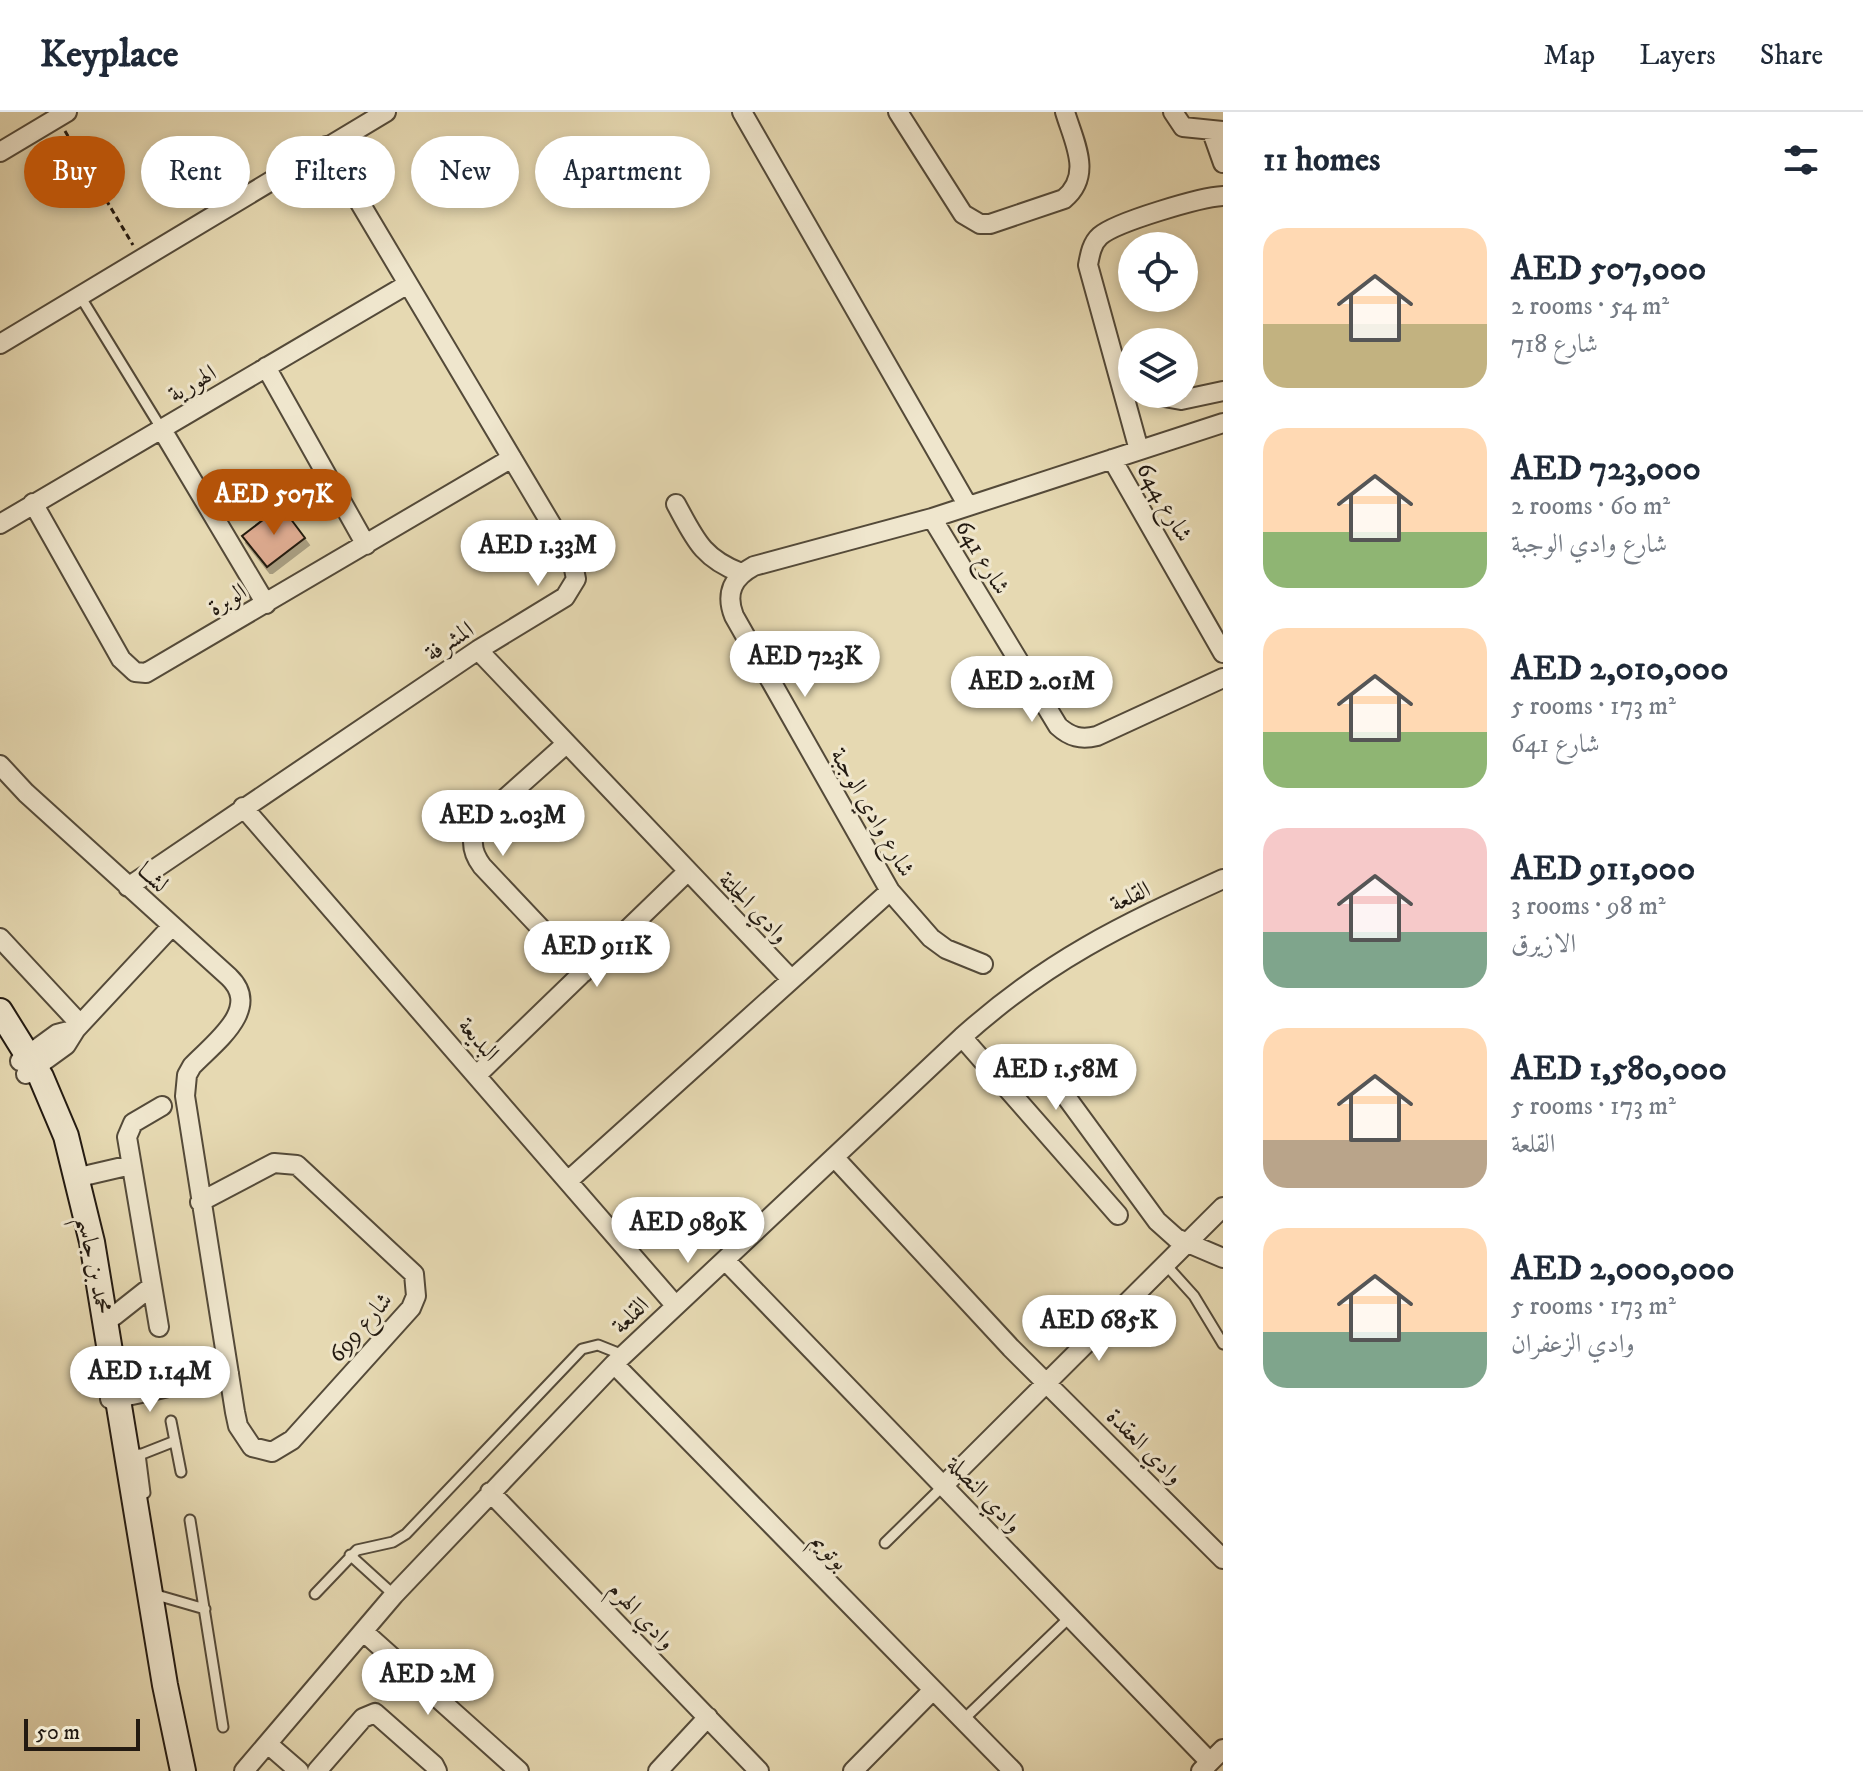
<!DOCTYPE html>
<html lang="en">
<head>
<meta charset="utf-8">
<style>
	:root { --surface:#fff; --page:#f6f6f7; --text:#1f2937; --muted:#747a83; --line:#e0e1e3; --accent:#b45309 }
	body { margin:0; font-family:"IM FELL DW Pica",Amiri,serif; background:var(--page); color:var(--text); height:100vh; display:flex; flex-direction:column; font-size:30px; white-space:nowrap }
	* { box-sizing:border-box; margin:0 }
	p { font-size:26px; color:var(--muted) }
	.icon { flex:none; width:44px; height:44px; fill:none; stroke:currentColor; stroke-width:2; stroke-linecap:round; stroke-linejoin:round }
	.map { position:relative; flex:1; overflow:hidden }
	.sheet { display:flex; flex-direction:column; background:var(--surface); width:640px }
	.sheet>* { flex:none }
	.guide { position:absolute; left:24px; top:24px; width:760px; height:72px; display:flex; gap:16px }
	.buttons { position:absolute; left:1118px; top:120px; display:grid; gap:16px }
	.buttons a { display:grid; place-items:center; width:80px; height:80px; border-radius:50%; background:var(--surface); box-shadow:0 4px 12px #0003; font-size:40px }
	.scale { position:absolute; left:24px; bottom:20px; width:116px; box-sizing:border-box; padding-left:8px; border:4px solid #231a11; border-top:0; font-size:22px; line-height:28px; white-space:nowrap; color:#231a11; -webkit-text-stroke:6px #efe6cd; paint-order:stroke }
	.price { position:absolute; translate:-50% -68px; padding:0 18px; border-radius:28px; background:#fff; color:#222; font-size:26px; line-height:52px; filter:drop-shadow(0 2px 4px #0008) }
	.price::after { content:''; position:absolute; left:50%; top:48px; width:24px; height:18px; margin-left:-12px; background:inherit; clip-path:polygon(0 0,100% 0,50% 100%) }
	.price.selected { background:var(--accent); color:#fff }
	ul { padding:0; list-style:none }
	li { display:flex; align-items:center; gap:24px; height:200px; padding:0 40px }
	li span { display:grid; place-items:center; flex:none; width:224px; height:160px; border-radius:24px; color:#555 }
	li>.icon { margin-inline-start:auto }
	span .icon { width:96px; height:96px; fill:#fffc; stroke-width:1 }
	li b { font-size:34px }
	h2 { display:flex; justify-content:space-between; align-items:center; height:96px; padding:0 40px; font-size:34px }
	.chip { padding:0 28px; border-radius:36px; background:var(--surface); box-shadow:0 4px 12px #0003; font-size:28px; line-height:72px }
	.chip.selected { background:var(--accent); color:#fff }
	header { display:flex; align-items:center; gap:48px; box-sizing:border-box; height:112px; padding:0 40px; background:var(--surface); border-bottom:2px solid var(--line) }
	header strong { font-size:38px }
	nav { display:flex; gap:44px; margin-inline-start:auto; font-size:28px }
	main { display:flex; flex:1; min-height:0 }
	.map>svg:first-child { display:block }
	.building { fill:#e0ad93; stroke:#231a11; stroke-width:2; filter:url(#shadow) }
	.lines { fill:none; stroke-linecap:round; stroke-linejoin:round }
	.lane-casing { stroke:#544a39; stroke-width:13 }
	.street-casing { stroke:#544a39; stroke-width:22 }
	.secondary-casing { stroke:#231a11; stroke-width:28 }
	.path { stroke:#231a11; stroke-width:3; stroke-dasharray:6 4; stroke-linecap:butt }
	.lane { stroke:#efe6cd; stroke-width:9 }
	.street { stroke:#efe6cd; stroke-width:18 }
	.secondary { stroke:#efe6cd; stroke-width:24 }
	.labels { text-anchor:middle; stroke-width:6; stroke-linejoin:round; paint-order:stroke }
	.street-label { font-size:24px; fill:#231a11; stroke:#efe6cd }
</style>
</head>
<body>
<header>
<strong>Keyplace</strong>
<nav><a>Map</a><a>Layers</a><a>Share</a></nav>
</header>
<main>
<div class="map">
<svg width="1223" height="1659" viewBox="0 0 1223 1659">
	<defs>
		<filter id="shadow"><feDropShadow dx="4" dy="7" stdDeviation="0" flood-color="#0004"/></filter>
	</defs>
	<rect width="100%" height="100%" fill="#e6d9b2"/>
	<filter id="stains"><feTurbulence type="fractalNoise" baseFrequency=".0025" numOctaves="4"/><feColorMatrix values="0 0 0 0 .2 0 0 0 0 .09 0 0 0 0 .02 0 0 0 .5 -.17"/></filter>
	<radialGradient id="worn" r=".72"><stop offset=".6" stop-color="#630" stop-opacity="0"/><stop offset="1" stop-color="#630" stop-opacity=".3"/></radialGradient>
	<!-- building -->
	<path class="building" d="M 281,394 L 305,426 L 267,455 L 242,424 Z"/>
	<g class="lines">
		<defs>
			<path id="lane" d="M 80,184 L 161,316
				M 1166,1153 L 1194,1184 L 1223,1232
				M 171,1309 L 181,1360
				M 140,1342 L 145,1381
				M 137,1344 L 175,1329
				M 190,1408 L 223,1615
				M 885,1431 L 943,1374
				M 350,1443 L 394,1483
				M 315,1482 L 357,1438 L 393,1430 L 406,1422 L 582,1237 L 598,1233 L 623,1243
				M 160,1484 L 205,1497
				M 963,1608 L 1070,1505"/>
			<path id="street" d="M 742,0 L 968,394
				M 898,0 L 963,102 L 980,112 L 990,112 L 1064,87 C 1093,63 1074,30 1065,0
				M 1173,0 L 1183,15 L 1223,19
				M 1212,20 L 1223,51
				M 0,40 L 67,0
				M 0,232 L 386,0
				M 266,255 L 366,433
				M 1147,282 L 1181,288 L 1223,279
				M 161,316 L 266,492
				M 1139,338 L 1088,153 C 1090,142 1092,131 1100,124 C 1116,110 1201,85 1223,84
				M 1112,347 L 1223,541
				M 33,391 L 121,547 L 135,560 L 146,561 L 512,346
				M 676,392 C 695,427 702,446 741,461
				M 932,406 L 1058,614 C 1070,625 1081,628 1097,624 L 1223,566
				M 0,412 L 408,172
				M 478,538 L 790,866
				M 566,632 L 481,708 C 470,724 470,738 482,754 L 583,861
				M 0,653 L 26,681 L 229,865 C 262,897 215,930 192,954 L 187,963 L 185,984 L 235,1300 L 238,1314 L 252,1335 L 272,1340 L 292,1328 L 411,1196 L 416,1184 L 414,1162 L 297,1053 L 274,1051 L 200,1090
				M 243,695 L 675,1193
				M 128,775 L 478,538 L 565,485 L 576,467 L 572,447 L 326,34
				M 0,826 L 80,912
				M 983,852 L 946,837 L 931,826 L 890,779 L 734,504 C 725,481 733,465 754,454 L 932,406 L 1223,311
				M 962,925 L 1118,1103
				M 1037,945 L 1157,1109 L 1176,1126 L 1223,1146
				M 20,949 L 57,922 L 76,917
				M 26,962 L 66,933 L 76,917 L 172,814
				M 478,962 L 687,760
				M 834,1045 L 1011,1236 L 1223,1447
				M 88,1063 L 131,1053
				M 569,1068 L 890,779
				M 725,1148 L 1210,1650
				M 114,1204 L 152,1174
				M 159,1215 L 127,1025 L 133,1011 L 162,994
				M 614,1252 L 1013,1659
				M 108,1272 L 160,1267 L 171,1270
				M 110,1287 C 151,1281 188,1269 229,1261
				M 943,1374 L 1223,1095
				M 490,1380 L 759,1659
				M 364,1520 L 519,1659
				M 269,1633 L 299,1659
				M 244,1659 L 394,1483 L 614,1252 L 962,925 C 1048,848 1120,814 1223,767
				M 317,1659 L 363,1606 L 375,1601 L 434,1653 L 437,1659
				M 658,1659 L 708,1605
				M 853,1659 L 933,1578
				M 1201,1659 L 1223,1637"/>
			<path id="secondary" d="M 0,899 L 41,965 L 66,1024 L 92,1130 L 165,1573 L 183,1659"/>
		</defs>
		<!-- lane casing -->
		<use href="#lane" class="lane-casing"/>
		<!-- street casing -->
		<use href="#street" class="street-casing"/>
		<!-- secondary casing -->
		<use href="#secondary" class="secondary-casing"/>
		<!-- path -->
		<path class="path" d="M 65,19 L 133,133"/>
		<!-- lane -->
		<use href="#lane" class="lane"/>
		<!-- street -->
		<use href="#street" class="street"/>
		<!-- secondary -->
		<use href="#secondary" class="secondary"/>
	</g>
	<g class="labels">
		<!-- street labels -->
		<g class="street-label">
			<text transform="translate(192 271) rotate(-30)" y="8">الهورية</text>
			<text transform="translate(1165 390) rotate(60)" y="8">شارع 644</text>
			<text transform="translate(983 445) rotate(59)" y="8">شارع 641</text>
			<text transform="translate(227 487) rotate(-31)" y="8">الوبرة</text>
			<text transform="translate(449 529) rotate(-33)" y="8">المشرفة</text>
			<text transform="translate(873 700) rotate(60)" y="8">شارع وادي الوجبة</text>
			<text transform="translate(153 765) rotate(42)" y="8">لشــا</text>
			<text transform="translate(1130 784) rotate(-25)" y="8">القلعة</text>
			<text transform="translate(754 795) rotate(46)" y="8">وادي الجلتة</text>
			<text transform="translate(479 927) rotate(49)" y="8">البديعة</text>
			<text transform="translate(95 1153) rotate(79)" y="8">محمد بن جاسم</text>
			<text transform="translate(630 1203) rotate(-44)" y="8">القلعة</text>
			<text transform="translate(360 1215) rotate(-49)" y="8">شارع 699</text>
			<text transform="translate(1145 1334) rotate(45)" y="8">وادي العقدة</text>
			<text transform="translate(985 1382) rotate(46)" y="8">وادي النصلة</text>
			<text transform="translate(830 1439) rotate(46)" y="8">بوتويم</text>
			<text transform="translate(642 1503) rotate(46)" y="8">وادي الهرم</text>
		</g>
	</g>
	<rect width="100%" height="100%" filter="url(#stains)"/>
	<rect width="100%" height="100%" fill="url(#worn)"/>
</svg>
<div class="buttons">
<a><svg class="icon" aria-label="locate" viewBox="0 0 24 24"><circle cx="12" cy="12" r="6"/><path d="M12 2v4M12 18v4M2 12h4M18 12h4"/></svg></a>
<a><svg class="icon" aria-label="layers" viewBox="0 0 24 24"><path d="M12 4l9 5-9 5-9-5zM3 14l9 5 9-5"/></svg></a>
</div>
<div class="scale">50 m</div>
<b class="price selected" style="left:274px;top:425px">AED 507K</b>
<b class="price" style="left:538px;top:476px">AED 1.33M</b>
<b class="price" style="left:805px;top:587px">AED 723K</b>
<b class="price" style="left:1032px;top:612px">AED 2.01M</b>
<b class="price" style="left:503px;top:746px">AED 2.03M</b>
<b class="price" style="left:597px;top:877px">AED 911K</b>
<b class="price" style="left:1056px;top:1000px">AED 1.58M</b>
<b class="price" style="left:688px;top:1153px">AED 989K</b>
<b class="price" style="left:1099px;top:1251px">AED 685K</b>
<b class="price" style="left:150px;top:1302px">AED 1.14M</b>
<b class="price" style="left:428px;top:1605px">AED 2M</b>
<div class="guide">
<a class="chip selected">Buy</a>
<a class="chip">Rent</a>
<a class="chip">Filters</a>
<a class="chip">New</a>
<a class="chip">Apartment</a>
</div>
</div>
<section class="sheet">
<h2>11 homes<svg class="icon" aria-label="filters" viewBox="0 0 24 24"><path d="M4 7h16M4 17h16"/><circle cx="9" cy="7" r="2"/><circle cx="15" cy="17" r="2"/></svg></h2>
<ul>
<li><span style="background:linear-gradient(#ffd9b3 60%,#c2b280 0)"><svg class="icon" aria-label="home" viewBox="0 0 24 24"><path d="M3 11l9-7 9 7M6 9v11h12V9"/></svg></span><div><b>AED 507,000</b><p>2 rooms · 54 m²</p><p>شارع 718</p></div></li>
<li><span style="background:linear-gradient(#ffd9b3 65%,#8fb573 0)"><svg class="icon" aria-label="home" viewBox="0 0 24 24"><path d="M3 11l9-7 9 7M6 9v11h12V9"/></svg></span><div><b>AED 723,000</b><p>2 rooms · 60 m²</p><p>شارع وادي الوجبة</p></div></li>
<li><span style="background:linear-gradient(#ffd9b3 65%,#8fb573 0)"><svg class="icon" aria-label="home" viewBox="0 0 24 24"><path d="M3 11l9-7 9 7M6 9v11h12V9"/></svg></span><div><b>AED 2,010,000</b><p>5 rooms · 173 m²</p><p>شارع 641</p></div></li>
<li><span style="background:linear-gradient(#f6c9c9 65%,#7fa58c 0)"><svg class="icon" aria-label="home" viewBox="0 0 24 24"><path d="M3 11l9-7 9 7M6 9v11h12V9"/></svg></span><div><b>AED 911,000</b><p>3 rooms · 98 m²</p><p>الازيرق</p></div></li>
<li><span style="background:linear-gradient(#ffd9b3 70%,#b9a48a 0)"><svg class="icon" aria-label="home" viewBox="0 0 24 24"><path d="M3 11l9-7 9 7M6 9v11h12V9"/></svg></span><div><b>AED 1,580,000</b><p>5 rooms · 173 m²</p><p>القلعة</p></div></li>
<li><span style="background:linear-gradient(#ffd9b3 65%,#7fa58c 0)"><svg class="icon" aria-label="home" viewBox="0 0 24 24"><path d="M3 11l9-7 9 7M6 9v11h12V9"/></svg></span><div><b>AED 2,000,000</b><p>5 rooms · 173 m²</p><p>وادي الزعفران</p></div></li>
</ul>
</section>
</main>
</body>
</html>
